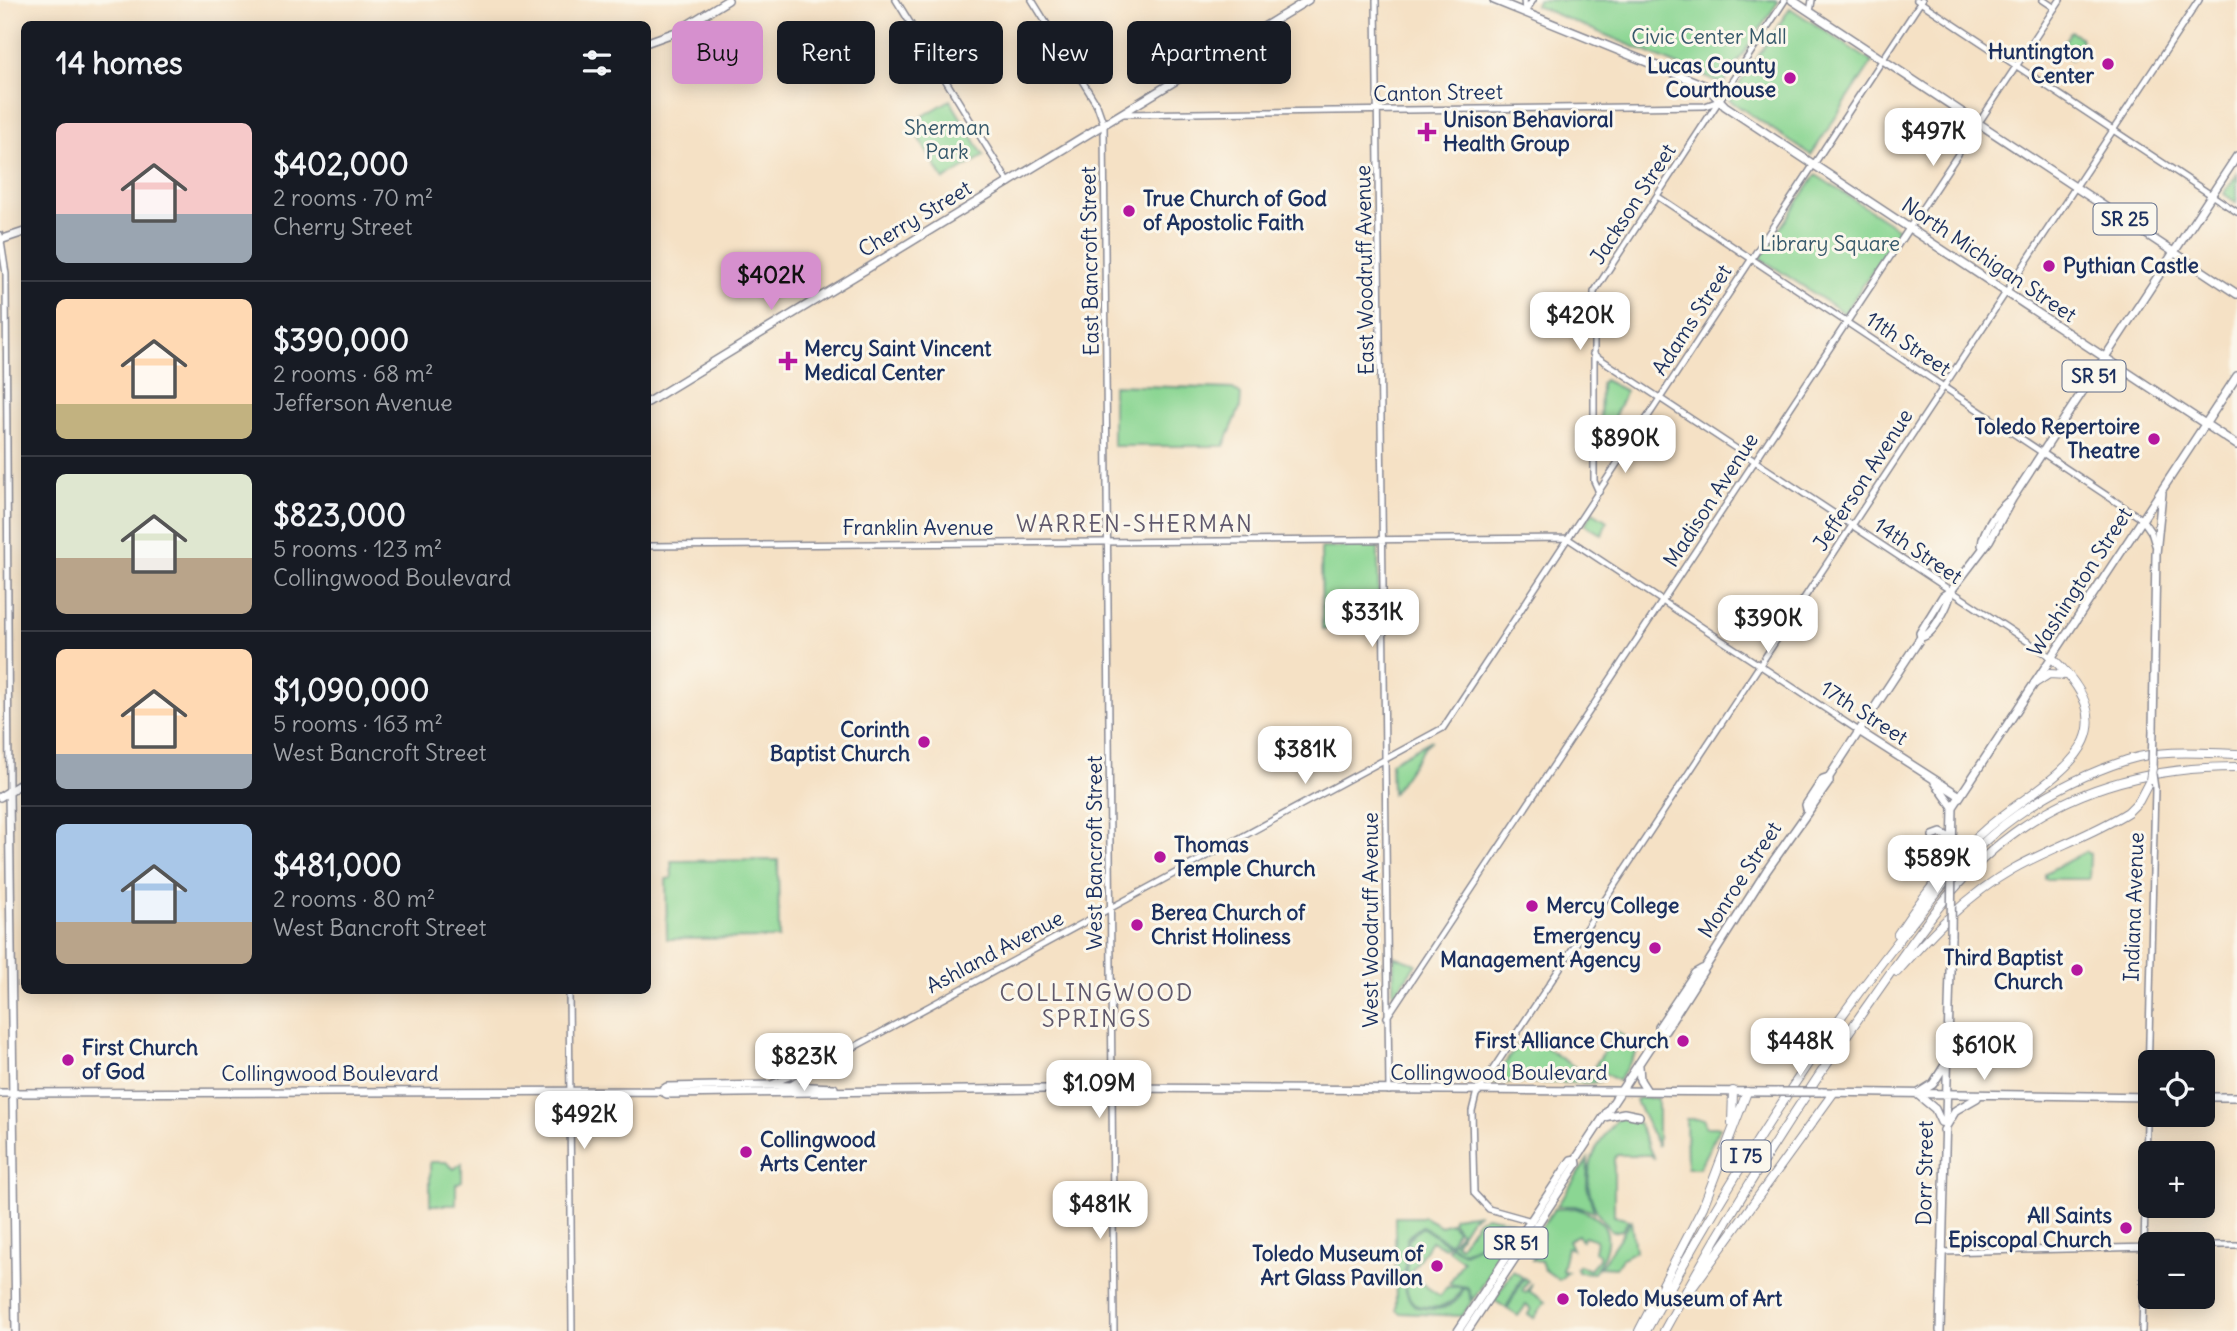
<!DOCTYPE html>
<html lang="en">
<head>
<meta charset="utf-8">
<style>
	:root { --surface:#171b24; --page:#242831; --text:#f1f3f6; --muted:#9ea1a6; --line:#363941; --accent:#d690ce }
	body { margin:0; font-family:Delius,sans-serif; background:var(--page); color:var(--text); height:100vh; display:flex; flex-direction:column; font-size:26px; white-space:nowrap }
	* { box-sizing:border-box; margin:0 }
	p { font-size:23px; color:var(--muted) }
	.icon { flex:none; width:38px; height:38px; fill:none; stroke:currentColor; stroke-width:2; stroke-linecap:round; stroke-linejoin:round }
	.map { position:relative; flex:1; overflow:hidden }
	.panel { position:absolute; left:21px; top:21px; width:630px; height:973px; display:flex; flex-direction:column; background:var(--surface); border-radius:10px; box-shadow:0 4px 18px #0003 }
	.panel>* { flex:none }
	.hud { position:absolute; left:672px; top:21px; width:665px; height:63px; display:flex; gap:14px }
	.controls { position:absolute; left:2138px; top:1050px; display:grid; gap:14px }
	.controls a { display:grid; place-items:center; width:77px; height:77px; border-radius:10px; background:var(--surface); box-shadow:0 4px 18px #0003; font-size:35px }
	.price { position:absolute; translate:-50% -60px; padding:0 16px; border-radius:14px; background:#fff; color:#222; font-size:23px; line-height:46px; filter:drop-shadow(0 2px 4px #0008) }
	.price::after { content:''; position:absolute; left:50%; top:42px; width:21px; height:16px; margin-left:-10px; background:inherit; clip-path:polygon(0 0,100% 0,50% 100%) }
	.price.current { background:var(--accent); color:#111 }
	ul { padding:0; list-style:none }
	li { display:flex; align-items:center; gap:21px; height:175px; padding:0 35px }
	li+li { border-top:2px solid var(--line) }
	li span { display:grid; place-items:center; flex:none; width:196px; height:140px; border-radius:10px; color:#555 }
	li>.icon { margin-inline-start:auto }
	span .icon { width:84px; height:84px; fill:#fffc; stroke-width:1 }
	li b { font-size:30px }
	h2 { display:flex; justify-content:space-between; align-items:center; height:84px; padding:0 35px; font-size:30px }
	.pill { padding:0 24px; border-radius:10px; background:var(--surface); box-shadow:0 4px 18px #0003; font-size:24px; line-height:63px }
	.pill.current { background:var(--accent); color:#111 }
	.map>svg:first-child { display:block }
	.green { fill:#8bd693; stroke:#538278; stroke-width:2 }
	.lines { fill:none; stroke-linecap:round; stroke-linejoin:round }
	.minor-casing { stroke:#888892; stroke-width:8 }
	.major-casing { stroke:#888892; stroke-width:10 }
	.highway-casing { stroke:#888892; stroke-width:10 }
	.minor { stroke:#fff; stroke-width:5 }
	.major { stroke:#fff; stroke-width:7 }
	.highway { stroke:#fff; stroke-width:8 }
	.minor-bridge-casing { stroke:#888892; stroke-width:8; stroke-linecap:butt }
	.major-bridge-casing { stroke:#888892; stroke-width:10; stroke-linecap:butt }
	.highway-bridge-casing { stroke:#888892; stroke-width:10; stroke-linecap:butt }
	.minor-bridge { stroke:#fff; stroke-width:5 }
	.major-bridge { stroke:#fff; stroke-width:7 }
	.highway-bridge { stroke:#fff; stroke-width:8 }
	.poi-dot { fill:#b5179e; stroke:#fbf7ec; stroke-width:2.5 }
	.labels { text-anchor:middle; stroke-width:6; stroke-linejoin:round; paint-order:stroke }
	.shield { fill:#fbf7ec; stroke:#5e6b89; stroke-width:2 }
	.shield-label { font-size:19px; font-weight:bold; fill:#1b2f5e }
	.park-label { font-size:21px; fill:#37596b; stroke:#fbf7ec }
	.poi-label { font-size:21px; font-weight:bold; fill:#1b2f5e; stroke:#fbf7ec; text-anchor:start }
	.street-label { font-size:21px; fill:#1b2f5e; stroke:#fbf7ec }
	.neighbourhood-label { font-size:23px; letter-spacing:2px; fill:#60596c; stroke:#fbf7ec }
</style>
</head>
<body>
<div class="map">
<svg width="2237" height="1331" viewBox="0 0 2237 1331">
	<rect width="100%" height="100%" fill="#fbf7ec"/>
	<filter id="ink" filterUnits="userSpaceOnUse"><feTurbulence type="fractalNoise" baseFrequency=".0143" numOctaves="2"/><feDisplacementMap in="SourceGraphic" scale="14" xChannelSelector="R" yChannelSelector="G"/><feConvolveMatrix kernelMatrix="1 2 1 2 8 2 1 2 1" color-interpolation-filters="sRGB"/></filter>
	<filter id="wash" filterUnits="userSpaceOnUse"><feTurbulence type="fractalNoise" baseFrequency=".00686" numOctaves="4" result="noise"/><feDisplacementMap in="SourceGraphic" scale="28" xChannelSelector="R" yChannelSelector="G"/><feGaussianBlur stdDeviation="1.57" result="paint"/><feColorMatrix in="noise" values="0 0 0 0 0 0 0 0 0 0 0 0 0 0 0 0 0 1.4 0 .05"/><feComposite in="paint" operator="in"/></filter>
	<g filter="url(#wash)">
		<rect width="100%" height="100%" fill="#f5e1c5"/>
		<!-- green -->
		<path class="green" d="M 1538,0 L 1777,0 L 1778,2 L 1723,84 L 1536,6 Z
			M 1790,8 L 1872,62 L 1811,155 L 1729,100 Z
			M 2071,32 L 2081,38 L 2082,43 L 2071,59 L 2059,50 Z
			M 950,100 L 984,156 L 944,180 L 910,124 Z
			M 2237,174 L 2237,203 L 2224,194 Z
			M 1816,175 L 1900,230 L 1844,313 L 1760,258 Z
			M 1604,380 L 1626,391 L 1608,431 L 1600,426 L 1601,383 Z
			M 1113,385 L 1233,389 L 1241,395 L 1240,408 L 1224,446 L 1113,446 Z
			M 1593,512 L 1607,521 L 1602,535 L 1585,524 Z
			M 1378,547 L 1379,629 L 1322,629 L 1321,548 Z
			M 1432,740 L 1425,746 L 1392,794 L 1391,762 Z
			M 2085,852 L 2090,854 L 2089,879 L 2045,879 L 2045,873 Z
			M 778,860 L 779,938 L 667,939 L 666,879 L 672,878 L 671,861 Z
			M 1394,956 L 1416,964 L 1393,997 Z
			M 1617,1032 L 1640,1047 L 1618,1081 L 1594,1067 Z
			M 1525,1034 L 1599,1083 L 1492,1083 Z
			M 1639,1098 L 1658,1098 L 1658,1146 L 1636,1101 Z
			M 1622,1116 L 1638,1123 L 1654,1159 L 1651,1155 L 1617,1155 L 1614,1159 L 1614,1216 L 1629,1220 L 1622,1230 L 1612,1232 C 1585,1203 1580,1170 1604,1136 C 1609,1129 1614,1120 1622,1116 Z
			M 1686,1119 L 1704,1119 L 1705,1127 L 1720,1127 L 1699,1168 L 1687,1168 Z
			M 1588,1159 L 1587,1186 L 1594,1212 L 1575,1206 L 1557,1206 Z
			M 430,1162 L 446,1162 L 454,1169 L 462,1163 L 462,1181 L 456,1184 L 456,1205 L 430,1205 Z
			M 1575,1208 C 1613,1220 1615,1241 1594,1273 L 1577,1272 L 1576,1268 L 1579,1265 L 1590,1270 L 1599,1259 L 1599,1254 L 1594,1252 L 1596,1240 L 1585,1236 L 1582,1241 L 1578,1235 L 1568,1240 L 1572,1249 L 1567,1247 L 1562,1271 L 1568,1272 L 1559,1280 L 1544,1269 L 1541,1261 L 1532,1260 L 1543,1234 L 1539,1231 L 1554,1209 Z
			M 1479,1213 L 1471,1218 L 1455,1243 L 1460,1246 L 1477,1221 L 1486,1216 L 1512,1221 L 1518,1230 L 1473,1300 L 1467,1287 L 1449,1284 L 1463,1261 L 1448,1250 L 1450,1246 L 1464,1253 L 1483,1244 L 1500,1246 L 1483,1242 L 1463,1252 L 1450,1245 L 1460,1232 L 1452,1221 L 1454,1217 Z
			M 1395,1217 L 1424,1217 L 1441,1226 L 1450,1223 L 1457,1230 L 1449,1243 L 1422,1226 L 1407,1237 C 1408,1259 1396,1291 1416,1307 C 1439,1311 1454,1311 1464,1288 L 1469,1291 L 1471,1302 L 1462,1316 L 1400,1313 L 1396,1310 Z
			M 1631,1221 L 1635,1251 L 1622,1258 L 1615,1268 L 1600,1267 Z
			M 1422,1227 L 1448,1245 L 1445,1248 L 1431,1241 L 1409,1275 L 1440,1296 L 1447,1287 L 1463,1287 C 1452,1307 1440,1310 1418,1306 C 1395,1294 1412,1258 1408,1239 Z
			M 1513,1271 L 1522,1277 L 1506,1308 L 1494,1300 Z
			M 1524,1278 L 1528,1281 L 1522,1291 L 1526,1293 L 1532,1283 L 1529,1291 L 1545,1302 L 1534,1318 L 1528,1314 L 1531,1309 L 1526,1305 L 1518,1316 L 1507,1309 Z"/>
	</g>
	<g filter="url(#ink)">
		<g class="lines">
			<defs>
				<path id="minor" d="M 896,0 L 1009,183
					M 1032,0 L 1097,105 L 1104,125 L 1114,1331
					M 1376,0 L 1389,1091
					M 1524,0 L 1525,12
					M 1917,0 L 2237,212
					M 2043,0 L 2055,8
					M 1525,12 L 1533,0
					M 1810,12 L 1812,0
					M 1122,114 L 1705,106 L 1719,101
					M 1657,196 L 2142,519 L 2151,532 L 2155,545
					M 0,235 L 6,274 L 9,791
					M 1593,354 L 2051,657
					M 1599,492 L 1594,481 L 1594,292 L 1785,0
					M 648,546 L 1567,538 L 1859,731
					M 569,990 L 572,1331
					M 1387,1017 L 2060,0
					M 771,1084 L 815,1067
					M 791,1085 L 821,1065 L 1443,728 L 1922,0
					M 1532,1221 L 1489,1209 L 1474,1193 L 1472,1111 L 1476,1095 L 2199,0
					M 2203,1245 L 2237,1245
					M 1941,1252 L 2151,1247
					M 2142,1331 L 2155,788"/>
				<path id="major" d="M 1494,0 L 1706,86 L 1725,106 L 2237,445
					M 1792,0 L 2237,294
					M 648,42 L 676,32 L 728,0
					M 0,240 L 24,232
					M 648,402 L 1308,0
					M 1982,545 C 1983,530 1999,507 2012,499
					M 1921,637 C 1933,636 1949,604 1951,591 L 1989,541 L 2012,499 L 2237,156
					M 2153,730 L 2156,554 L 2162,493
					M 1859,731 L 1960,796
					M 1935,782 L 1953,807
					M 9,791 L 16,1331
					M 0,797 L 24,782
					M 1953,807 L 2237,376
					M 1807,809 L 1806,805 L 1823,779 L 1829,777
					M 1933,836 L 1941,833 L 1952,839
					M 1952,855 L 1953,807
					M 1659,1033 L 1665,1031 L 1767,870 L 1829,782 L 1829,777 L 1921,637 L 1920,633 L 1943,596 L 1951,591
					M 1639,1066 L 1640,1080 L 1647,1091
					M 661,1091 L 667,1087 L 769,1085 L 834,1088
					M 1821,1092 L 2151,1097
					M 0,1093 L 661,1091 L 667,1094 C 816,1093 965,1089 1114,1088 C 1335,1088 1556,1092 1778,1092
					M 2203,1097 L 2237,1097
					M 1604,1117 L 1624,1113 L 1639,1116
					M 1941,1122 L 1935,1109 L 1917,1094 L 1933,1084 L 1945,1065
					M 1944,1130 L 1956,1110 L 1977,1098
					M 1458,1331 L 1561,1175 L 1571,1160 L 1576,1159
					M 1467,1331 L 1577,1164 L 1576,1159 L 1659,1033 L 1659,1027 L 1695,973 L 1702,969
					M 1940,1331 L 1951,936"/>
				<path id="highway" d="M 2035,683 L 2049,674 L 2067,675
					M 1898,934 C 1923,896 1952,858 1987,828 C 2047,777 2142,742 2051,657
					M 1897,972 C 1932,933 1967,895 2013,869 C 2050,848 2092,835 2128,812 L 2139,801 L 2150,780
					M 1732,1123 L 1733,1091
					M 1687,1295 L 1834,1092
					M 1639,1331 L 1703,1207 L 1747,1092
					M 1646,1331 C 1717,1202 1792,1078 1882,962 C 1917,917 1950,871 1993,834 C 2032,801 2078,776 2127,760 C 2161,749 2201,753 2237,754
					M 1664,1331 C 1727,1215 1796,1106 1872,999 C 1916,937 1958,871 2021,828 C 2086,783 2159,767 2237,767"/>
			</defs>
			<!-- minor casing -->
			<use href="#minor" class="minor-casing"/>
			<!-- major casing -->
			<use href="#major" class="major-casing"/>
			<!-- highway casing -->
			<use href="#highway" class="highway-casing"/>
			<!-- minor -->
			<use href="#minor" class="minor"/>
			<!-- major -->
			<use href="#major" class="major"/>
			<!-- highway -->
			<use href="#highway" class="highway"/>
			<defs>
				<path id="minor-bridge" d="M 2153,774 L 2155,788"/>
				<path id="major-bridge" d="M 2152,768 L 2153,730
					M 1951,936 L 1952,855
					M 1778,1092 L 1821,1092"/>
				<path id="highway-bridge" d="M 2150,780 L 2152,768"/>
			</defs>
			<!-- minor-bridge casing -->
			<use href="#minor-bridge" class="minor-bridge-casing"/>
			<!-- major-bridge casing -->
			<use href="#major-bridge" class="major-bridge-casing"/>
			<!-- highway-bridge casing -->
			<use href="#highway-bridge" class="highway-bridge-casing"/>
			<!-- minor-bridge -->
			<use href="#minor-bridge" class="minor-bridge"/>
			<!-- major-bridge -->
			<use href="#major-bridge" class="major-bridge"/>
			<!-- highway-bridge -->
			<use href="#highway-bridge" class="highway-bridge"/>
		</g>
	</g>
	<!-- markers -->
	<g class="poi-dot">
		<circle cx="2108" cy="64" r="7"/>
		<circle cx="1790" cy="78" r="7"/>
		<path d="M1423.5 121.5h7v7h7v7h-7v7h-7v-7h-7v-7h7z"/>
		<circle cx="1129" cy="211" r="7"/>
		<circle cx="2049" cy="266" r="7"/>
		<path d="M784.5 350.5h7v7h7v7h-7v7h-7v-7h-7v-7h7z"/>
		<circle cx="2154" cy="439" r="7"/>
		<circle cx="924" cy="742" r="7"/>
		<circle cx="1160" cy="857" r="7"/>
		<circle cx="1532" cy="906" r="7"/>
		<circle cx="1137" cy="925" r="7"/>
		<circle cx="1655" cy="948" r="7"/>
		<circle cx="2077" cy="970" r="7"/>
		<circle cx="1683" cy="1041" r="7"/>
		<circle cx="68" cy="1060" r="7"/>
		<circle cx="746" cy="1152" r="7"/>
		<circle cx="2126" cy="1228" r="7"/>
		<circle cx="1437" cy="1266" r="7"/>
		<circle cx="1563" cy="1299" r="7"/>
	</g>
	<g class="labels">
		<!-- shield labels -->
		<g class="shield">
			<rect x="2093.5" y="203.5" width="63" height="31" rx="5"/>
			<rect x="2062.5" y="360.5" width="63" height="31" rx="5"/>
			<rect x="1721.5" y="1140.5" width="49" height="31" rx="5"/>
			<rect x="1484.5" y="1227.5" width="63" height="31" rx="5"/>
		</g>
		<g class="shield-label">
			<text x="2125" y="226">SR 25</text>
			<text x="2094" y="383">SR 51</text>
			<text x="1746" y="1163">I 75</text>
			<text x="1516" y="1250">SR 51</text>
		</g>
		<!-- park labels -->
		<g class="park-label">
			<text x="1709" y="44">Civic Center Mall</text>
			<text x="947" y="135">Sherman<tspan x="947" dy="24">Park</tspan></text>
			<text x="1830" y="251">Library Square</text>
		</g>
		<!-- poi labels -->
		<g class="poi-label">
			<text x="2094" y="59" text-anchor="end">Huntington<tspan x="2094" dy="24">Center</tspan></text>
			<text x="1776" y="73" text-anchor="end">Lucas County<tspan x="1776" dy="24">Courthouse</tspan></text>
			<text x="1443" y="127">Unison Behavioral<tspan x="1443" dy="24">Health Group</tspan></text>
			<text x="1143" y="206">True Church of God<tspan x="1143" dy="24">of Apostolic Faith</tspan></text>
			<text x="2063" y="273">Pythian Castle</text>
			<text x="804" y="356">Mercy Saint Vincent<tspan x="804" dy="24">Medical Center</tspan></text>
			<text x="2140" y="434" text-anchor="end">Toledo Repertoire<tspan x="2140" dy="24">Theatre</tspan></text>
			<text x="910" y="737" text-anchor="end">Corinth<tspan x="910" dy="24">Baptist Church</tspan></text>
			<text x="1174" y="852">Thomas<tspan x="1174" dy="24">Temple Church</tspan></text>
			<text x="1546" y="913">Mercy College</text>
			<text x="1151" y="920">Berea Church of<tspan x="1151" dy="24">Christ Holiness</tspan></text>
			<text x="1641" y="943" text-anchor="end">Emergency<tspan x="1641" dy="24">Management Agency</tspan></text>
			<text x="2063" y="965" text-anchor="end">Third Baptist<tspan x="2063" dy="24">Church</tspan></text>
			<text x="1669" y="1048" text-anchor="end">First Alliance Church</text>
			<text x="82" y="1055">First Church<tspan x="82" dy="24">of God</tspan></text>
			<text x="760" y="1147">Collingwood<tspan x="760" dy="24">Arts Center</tspan></text>
			<text x="2112" y="1223" text-anchor="end">All Saints<tspan x="2112" dy="24">Episcopal Church</tspan></text>
			<text x="1423" y="1261" text-anchor="end">Toledo Museum of<tspan x="1423" dy="24">Art Glass Pavillon</tspan></text>
			<text x="1577" y="1306">Toledo Museum of Art</text>
		</g>
		<!-- street labels -->
		<g class="street-label">
			<text transform="translate(1438 93) rotate(-1)" y="7">Canton Street</text>
			<text transform="translate(1633 204) rotate(-57)" y="7">Jackson Street</text>
			<text transform="translate(915 219) rotate(-31)" y="7">Cherry Street</text>
			<text transform="translate(1989 260) rotate(34)" y="7">North Michigan Street</text>
			<text transform="translate(1090 261) rotate(-91)" y="7">East Bancroft Street</text>
			<text transform="translate(1365 270) rotate(-91)" y="7">East Woodruff Avenue</text>
			<text transform="translate(1692 320) rotate(-57)" y="7">Adams Street</text>
			<text transform="translate(1908 344) rotate(34)" y="7">11th Street</text>
			<text transform="translate(1863 480) rotate(-57)" y="7">Jefferson Avenue</text>
			<text transform="translate(1711 500) rotate(-57)" y="7">Madison Avenue</text>
			<text x="918" y="535">Franklin Avenue</text>
			<text transform="translate(1918 551) rotate(34)" y="7">14th Street</text>
			<text transform="translate(2080 582) rotate(-57)" y="7">Washington Street</text>
			<text transform="translate(1864 713) rotate(33)" y="7">17th Street</text>
			<text transform="translate(1095 853) rotate(-90)" y="7">West Bancroft Street</text>
			<text transform="translate(1740 880) rotate(-57)" y="7">Monroe Street</text>
			<text transform="translate(2134 907) rotate(-88)" y="7">Indiana Avenue</text>
			<text transform="translate(1371 920) rotate(-90)" y="7">West Woodruff Avenue</text>
			<text transform="translate(995 952) rotate(-28)" y="7">Ashland Avenue</text>
			<text x="1499" y="1080">Collingwood Boulevard</text>
			<text x="330" y="1081">Collingwood Boulevard</text>
			<text transform="translate(1925 1173) rotate(-89)" y="7">Dorr Street</text>
		</g>
		<!-- neighbourhood labels -->
		<g class="neighbourhood-label">
			<text x="1135" y="532">WARREN-SHERMAN</text>
			<text x="1097" y="1001">COLLINGWOOD<tspan x="1097" dy="26">SPRINGS</tspan></text>
		</g>
	</g>
</svg>
<div class="controls">
<a><svg class="icon" aria-label="locate" viewBox="0 0 24 24"><circle cx="12" cy="12" r="6"/><path d="M12 2v4M12 18v4M2 12h4M18 12h4"/></svg></a>
<a>+</a>
<a>−</a>
</div>
<b class="price" style="left:1933px;top:168px">$497K</b>
<b class="price current" style="left:771px;top:312px">$402K</b>
<b class="price" style="left:1580px;top:352px">$420K</b>
<b class="price" style="left:1625px;top:475px">$890K</b>
<b class="price" style="left:1372px;top:649px">$331K</b>
<b class="price" style="left:1768px;top:655px">$390K</b>
<b class="price" style="left:1305px;top:786px">$381K</b>
<b class="price" style="left:1937px;top:895px">$589K</b>
<b class="price" style="left:1800px;top:1078px">$448K</b>
<b class="price" style="left:1984px;top:1082px">$610K</b>
<b class="price" style="left:804px;top:1093px">$823K</b>
<b class="price" style="left:1099px;top:1120px">$1.09M</b>
<b class="price" style="left:584px;top:1151px">$492K</b>
<b class="price" style="left:1100px;top:1241px">$481K</b>
<div class="hud">
<a class="pill current">Buy</a>
<a class="pill">Rent</a>
<a class="pill">Filters</a>
<a class="pill">New</a>
<a class="pill">Apartment</a>
</div>
<section class="panel">
<h2>14 homes<svg class="icon" aria-label="filters" viewBox="0 0 24 24"><path d="M4 7h16M4 17h16"/><circle cx="9" cy="7" r="2"/><circle cx="15" cy="17" r="2"/></svg></h2>
<ul>
<li><span style="background:linear-gradient(#f6c9c9 65%,#9aa5b1 0)"><svg class="icon" aria-label="home" viewBox="0 0 24 24"><path d="M3 11l9-7 9 7M6 9v11h12V9"/></svg></span><div><b>$402,000</b><p>2 rooms · 70 m²</p><p>Cherry Street</p></div></li>
<li><span style="background:linear-gradient(#ffd9b3 75%,#c2b280 0)"><svg class="icon" aria-label="home" viewBox="0 0 24 24"><path d="M3 11l9-7 9 7M6 9v11h12V9"/></svg></span><div><b>$390,000</b><p>2 rooms · 68 m²</p><p>Jefferson Avenue</p></div></li>
<li><span style="background:linear-gradient(#dfe7d0 60%,#b9a48a 0)"><svg class="icon" aria-label="home" viewBox="0 0 24 24"><path d="M3 11l9-7 9 7M6 9v11h12V9"/></svg></span><div><b>$823,000</b><p>5 rooms · 123 m²</p><p>Collingwood Boulevard</p></div></li>
<li><span style="background:linear-gradient(#ffd9b3 75%,#9aa5b1 0)"><svg class="icon" aria-label="home" viewBox="0 0 24 24"><path d="M3 11l9-7 9 7M6 9v11h12V9"/></svg></span><div><b>$1,090,000</b><p>5 rooms · 163 m²</p><p>West Bancroft Street</p></div></li>
<li><span style="background:linear-gradient(#a9c7e8 70%,#b9a48a 0)"><svg class="icon" aria-label="home" viewBox="0 0 24 24"><path d="M3 11l9-7 9 7M6 9v11h12V9"/></svg></span><div><b>$481,000</b><p>2 rooms · 80 m²</p><p>West Bancroft Street</p></div></li>
</ul>
</section>
</div>
</body>
</html>
